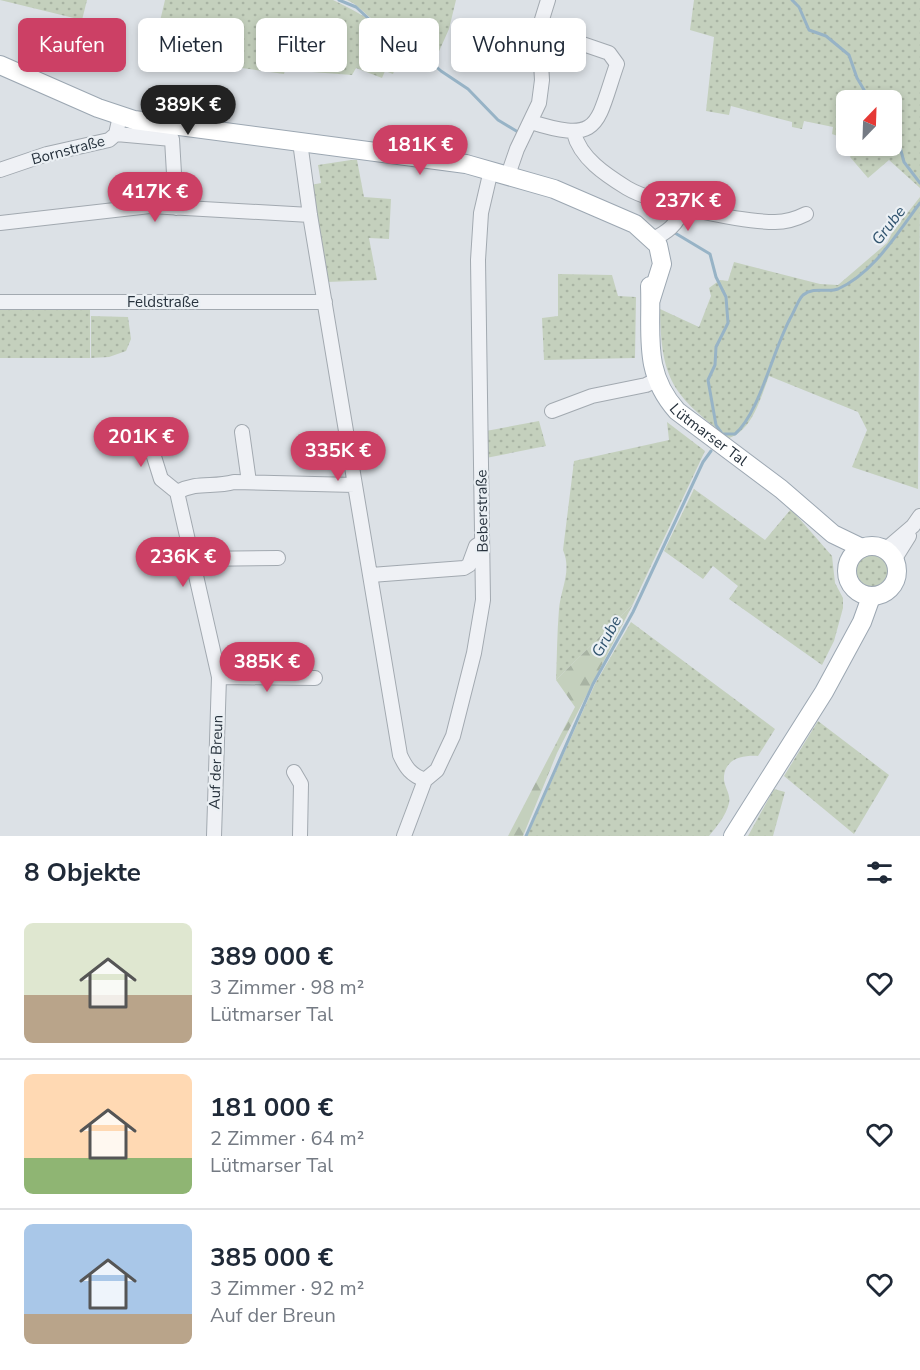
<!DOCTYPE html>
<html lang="de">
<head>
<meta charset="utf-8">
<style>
	:root { --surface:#fff; --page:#f6f6f7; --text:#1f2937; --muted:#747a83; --line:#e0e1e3; --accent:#cc4065 }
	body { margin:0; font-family:"Nunito Sans",sans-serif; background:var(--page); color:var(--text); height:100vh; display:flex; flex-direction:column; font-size:22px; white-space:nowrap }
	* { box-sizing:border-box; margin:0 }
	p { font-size:20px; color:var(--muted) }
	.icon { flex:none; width:33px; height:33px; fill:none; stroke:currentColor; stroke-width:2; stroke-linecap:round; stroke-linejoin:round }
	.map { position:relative; height:836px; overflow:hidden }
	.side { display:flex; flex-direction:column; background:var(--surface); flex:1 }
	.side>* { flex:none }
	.banner { position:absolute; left:18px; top:18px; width:600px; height:54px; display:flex; gap:12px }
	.needle { width:39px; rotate:23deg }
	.controls { position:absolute; left:836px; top:90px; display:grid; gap:12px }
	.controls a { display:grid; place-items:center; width:66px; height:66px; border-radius:9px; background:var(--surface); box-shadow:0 3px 9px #0003; font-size:30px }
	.price { position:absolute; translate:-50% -51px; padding:0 14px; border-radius:21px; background:var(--accent); color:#fff; font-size:20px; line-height:39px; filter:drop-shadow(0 2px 3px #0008) }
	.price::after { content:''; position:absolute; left:50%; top:36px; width:18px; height:14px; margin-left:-9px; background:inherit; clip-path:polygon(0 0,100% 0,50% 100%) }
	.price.selected { background:#222; color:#fff }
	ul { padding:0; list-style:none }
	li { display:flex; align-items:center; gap:18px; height:150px; padding:0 24px }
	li+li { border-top:2px solid var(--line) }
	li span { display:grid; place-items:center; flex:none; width:168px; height:120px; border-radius:9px; color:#555 }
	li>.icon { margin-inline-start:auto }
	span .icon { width:72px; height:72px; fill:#fffc; stroke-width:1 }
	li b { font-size:26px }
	h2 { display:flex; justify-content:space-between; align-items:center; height:72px; padding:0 24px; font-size:26px }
	.pill { padding:0 21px; border-radius:9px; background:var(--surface); box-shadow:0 3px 9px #0003; font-size:21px; line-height:54px }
	.pill.selected { background:var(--accent); color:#fff }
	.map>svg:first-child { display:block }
	.grass { fill:url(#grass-dots) }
	.forest { fill:url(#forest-firs) }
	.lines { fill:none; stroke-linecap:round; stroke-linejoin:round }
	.stream { stroke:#97b3c6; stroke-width:3 }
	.minor-casing { stroke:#a2a9b0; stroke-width:16 }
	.major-casing { stroke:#9ca7b2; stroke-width:20 }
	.minor { stroke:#eff1f5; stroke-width:14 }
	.major { stroke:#fff; stroke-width:18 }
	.labels { text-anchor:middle; stroke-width:4.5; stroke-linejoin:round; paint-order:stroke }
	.street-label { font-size:15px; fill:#26313c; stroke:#ebf0f4 }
	.water-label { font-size:16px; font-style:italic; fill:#31546f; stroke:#ebf0f4 }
</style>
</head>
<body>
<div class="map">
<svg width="920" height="836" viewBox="0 0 920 836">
	<defs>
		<pattern id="grass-dots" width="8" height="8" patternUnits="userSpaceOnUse" patternTransform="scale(1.5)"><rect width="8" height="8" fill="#c4d0bd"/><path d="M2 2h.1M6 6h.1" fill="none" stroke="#a8b3a3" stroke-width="1.8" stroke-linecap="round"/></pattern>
		<pattern id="forest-firs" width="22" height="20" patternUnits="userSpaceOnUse" patternTransform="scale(1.5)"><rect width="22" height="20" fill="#c4d0bd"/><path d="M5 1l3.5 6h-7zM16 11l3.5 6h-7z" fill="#a8b3a3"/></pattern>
	</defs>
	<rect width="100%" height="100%" fill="#dce1e6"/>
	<!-- grass -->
	<path class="grass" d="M 0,0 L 87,0 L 82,20 Z
		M 165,0 L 333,0 C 357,11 384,28 405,43 L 393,74 L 385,71 L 382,78 L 356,68 L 352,75 L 285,70 L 284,74 L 152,55 Z
		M 347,0 L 456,0 L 449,29 L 436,58 C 416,45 395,32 374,20 C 364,14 360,6 347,0 Z
		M 694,0 L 920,0 L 920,188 L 889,160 L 868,178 L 850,157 L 856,146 L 891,146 L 891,100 L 846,100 L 846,139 L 832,134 L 833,127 L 804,121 L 802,129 L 792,127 L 792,122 L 731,106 L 729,115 L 706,111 L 714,37 L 690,30 Z
		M 351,160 L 357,160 L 364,197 L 391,199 L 389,239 L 369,238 L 377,280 L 327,282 L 311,185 L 321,183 L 318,165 Z
		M 920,197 L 918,489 L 852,467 L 867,430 L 858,412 L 769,376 C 761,397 752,431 729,438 C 673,395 661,381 660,309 L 699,327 L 711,296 L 709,288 L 720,280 L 728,281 L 734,262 L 820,284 L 838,285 L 887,243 L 893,231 Z
		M 558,274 L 612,275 L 618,296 L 636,297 L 635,358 L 544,360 L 542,318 L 558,316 Z
		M 0,304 L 90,305 L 90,358 L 0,358 Z
		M 91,316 L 128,317 L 131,339 L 126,351 L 109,357 L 91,358 Z
		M 539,421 L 546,446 L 486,458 L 486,431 Z
		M 667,422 L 705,451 L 633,604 L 556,680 C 557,656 557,633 559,609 C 561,588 572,571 563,550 L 574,461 L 669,440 Z
		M 694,489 L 765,540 L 791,509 L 832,556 L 835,583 L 843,598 L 843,608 L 834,641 L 822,665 L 729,599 L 738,586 L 713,566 L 703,579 L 664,551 Z
		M854 570a19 19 0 1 1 38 0a19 19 0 1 1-38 0Z
		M 631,622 L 775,729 L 758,756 C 742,755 723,759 724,780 C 725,788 731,795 729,803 C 726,816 717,826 709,836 L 527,836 L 595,684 Z
		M 818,721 L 889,775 L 854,834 L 784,776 Z
		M 774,789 L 785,792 L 773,836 L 748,836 Z"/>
	<!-- forest -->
	<path class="forest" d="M 633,604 L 557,753 L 523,836 L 508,836 L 575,707 L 556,680 Z"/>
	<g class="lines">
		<!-- stream -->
		<path class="stream" d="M 339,0 L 356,7 L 370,20 L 415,48 L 441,71 L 468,89 L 498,120 L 518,132
			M 792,0 L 799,7 L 809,30 L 826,36 L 849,55 L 857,78 L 870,100
			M 891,134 L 900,147 L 904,162 L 920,183
			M 675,233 L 710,254 L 716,277 L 726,297 L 728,323 L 716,347 L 715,365 L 708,380 L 716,425 L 721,432
			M 721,434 L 735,434 C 760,413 773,348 792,315 C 795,310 798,300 803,295 C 814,286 828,293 838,289 C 874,273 898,232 920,203
			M 526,836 L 593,684 L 633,612 L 703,462 L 711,451"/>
		<defs>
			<path id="minor" d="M 531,122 C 601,144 596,125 617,64 L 609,53 L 539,29
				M 574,133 C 580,158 606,175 627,188 C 654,204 743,222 775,222 C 787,222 796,219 806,214
				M 116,134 L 172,139 L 176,208
				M 300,142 L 310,215 L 400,755 C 406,768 411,775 425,780
				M 0,170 L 47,154 L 109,140 L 116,134 L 120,116
				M 508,175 L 517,149 L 539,103 L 542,80 L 539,29 L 548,0
				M 0,223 L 150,206 L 310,215
				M 651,240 C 666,233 678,225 683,207
				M 0,302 L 325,302
				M 552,411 L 592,396 L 646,385 L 656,380
				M 110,427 L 142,427 L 146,431 L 161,479 L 177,492 L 219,677 L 214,836
				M 242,432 L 249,482
				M 177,492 C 199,481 212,488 234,482 L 355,485
				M 885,550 L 913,526 L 920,516
				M 192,559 L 278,558
				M 894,560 L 909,536
				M 371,575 L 464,568 L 469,565 L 476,546 L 482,542
				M 219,677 L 315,678
				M 294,772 L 301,784 L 300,836
				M 404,836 L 425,780 L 437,770 L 453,736 L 474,653 L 483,600 L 478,260 L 481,213 L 491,170"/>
			<g id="major">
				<path d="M 0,65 L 98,108 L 134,120 L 466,164 L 554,189 L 635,224 L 658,245 L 662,264 L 651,299"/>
				<path id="s1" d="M 650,286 C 652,334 642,372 677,411 L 781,489 L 833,534 L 862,548"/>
				<circle cx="872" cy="571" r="25"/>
				<path d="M 733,836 L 824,692 L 862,622 L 871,597"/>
			</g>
		</defs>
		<!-- minor casing -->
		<use href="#minor" class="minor-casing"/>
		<!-- major casing -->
		<use href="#major" class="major-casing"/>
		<!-- minor -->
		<use href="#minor" class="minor"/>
		<!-- major -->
		<use href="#major" class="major"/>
	</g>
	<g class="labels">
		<!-- street labels -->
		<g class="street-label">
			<text transform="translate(68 150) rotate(-15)" y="5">Bornstraße</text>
			<text x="163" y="307">Feldstraße</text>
			<text dy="5" stroke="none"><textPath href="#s1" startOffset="171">Lütmarser Tal</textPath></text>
			<text transform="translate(482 511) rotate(-91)" y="5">Beberstraße</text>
			<text transform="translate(216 762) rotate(-88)" y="5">Auf der Breun</text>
		</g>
		<!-- water labels -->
		<g class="water-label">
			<text transform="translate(888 225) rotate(-52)" y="6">Grube</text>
			<text transform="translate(606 636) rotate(-61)" y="6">Grube</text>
		</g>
	</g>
</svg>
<div class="controls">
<a><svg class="needle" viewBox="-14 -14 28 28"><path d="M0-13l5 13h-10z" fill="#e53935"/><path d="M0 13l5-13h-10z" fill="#747a83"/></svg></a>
</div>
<b class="price selected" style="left:188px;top:136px">389K €</b>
<b class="price" style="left:420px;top:176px">181K €</b>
<b class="price" style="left:155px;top:223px">417K €</b>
<b class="price" style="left:688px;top:232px">237K €</b>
<b class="price" style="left:141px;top:468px">201K €</b>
<b class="price" style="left:338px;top:482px">335K €</b>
<b class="price" style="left:183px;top:588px">236K €</b>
<b class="price" style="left:267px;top:693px">385K €</b>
<div class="banner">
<a class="pill selected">Kaufen</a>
<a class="pill">Mieten</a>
<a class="pill">Filter</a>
<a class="pill">Neu</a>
<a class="pill">Wohnung</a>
</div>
</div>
<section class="side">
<h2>8 Objekte<svg class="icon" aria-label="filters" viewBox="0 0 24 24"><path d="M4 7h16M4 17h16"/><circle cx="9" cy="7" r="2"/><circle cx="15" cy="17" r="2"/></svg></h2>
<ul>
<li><span style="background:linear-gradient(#dfe7d0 60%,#b9a48a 0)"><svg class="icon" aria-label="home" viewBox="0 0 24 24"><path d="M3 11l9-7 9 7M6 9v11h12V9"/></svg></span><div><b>389 000 €</b><p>3 Zimmer · 98 m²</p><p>Lütmarser Tal</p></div><svg class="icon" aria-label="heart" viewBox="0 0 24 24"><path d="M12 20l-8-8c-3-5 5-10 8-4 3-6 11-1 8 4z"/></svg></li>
<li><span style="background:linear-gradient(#ffd9b3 70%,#8fb573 0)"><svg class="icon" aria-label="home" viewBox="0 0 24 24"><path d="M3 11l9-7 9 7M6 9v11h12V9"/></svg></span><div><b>181 000 €</b><p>2 Zimmer · 64 m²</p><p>Lütmarser Tal</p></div><svg class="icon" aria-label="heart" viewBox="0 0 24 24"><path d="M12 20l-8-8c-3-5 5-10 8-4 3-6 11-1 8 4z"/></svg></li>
<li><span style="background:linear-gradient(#a9c7e8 75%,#b9a48a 0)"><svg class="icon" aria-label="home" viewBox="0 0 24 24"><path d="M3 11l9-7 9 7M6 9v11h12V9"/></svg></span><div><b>385 000 €</b><p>3 Zimmer · 92 m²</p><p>Auf der Breun</p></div><svg class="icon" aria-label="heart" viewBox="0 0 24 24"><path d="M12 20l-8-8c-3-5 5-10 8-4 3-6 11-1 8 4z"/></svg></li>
</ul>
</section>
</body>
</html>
